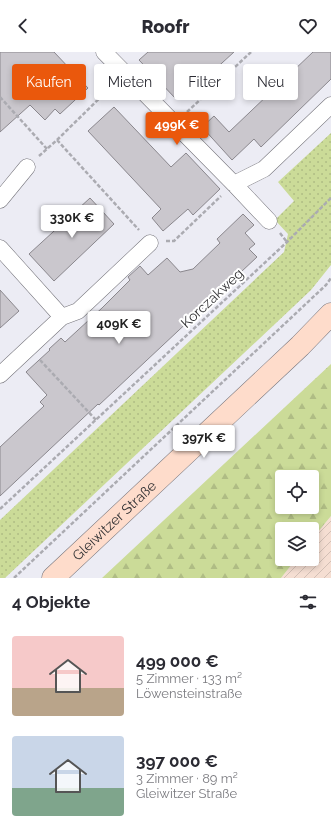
<!DOCTYPE html>
<html lang="de">
<head>
<meta charset="utf-8">
<style>
	:root { --surface:#fff; --page:#f7f7f7; --text:#2b2b33; --muted:#7c7c81; --accent:#ea580c }
	body { margin:0; font-family:Raleway,sans-serif; background:var(--page); color:var(--text); height:100vh; display:flex; flex-direction:column; font-size:15px; white-space:nowrap }
	* { box-sizing:border-box; margin:0 }
	p { font-size:13px; color:var(--muted) }
	.icon { flex:none; width:22px; height:22px; fill:none; stroke:currentColor; stroke-width:2; stroke-linecap:round; stroke-linejoin:round }
	.map { position:relative; height:526px; overflow:hidden }
	.drawer { display:flex; flex-direction:column; background:var(--surface); flex:1 }
	.drawer>* { flex:none }
	.top-card { position:absolute; left:12px; top:12px; width:307px; height:36px; display:flex; gap:8px }
	.tools { position:absolute; left:275px; top:418px; display:grid; gap:8px }
	.tools a { display:grid; place-items:center; width:44px; height:44px; border-radius:4px; background:var(--surface); box-shadow:0 2px 6px #0003; font-size:20px }
	.price { position:absolute; translate:-50% -34px; padding:0 9px; border-radius:4px; background:#fff; color:#222; font-size:13px; line-height:26px; filter:drop-shadow(0 1px 2px #0008) }
	.price::after { content:''; position:absolute; left:50%; top:24px; width:12px; height:9px; margin-left:-6px; background:inherit; clip-path:polygon(0 0,100% 0,50% 100%) }
	.price.on { background:var(--accent); color:#fff }
	ul { padding:0; list-style:none }
	li { display:flex; align-items:center; gap:12px; height:100px; padding:0 12px }
	li span { display:grid; place-items:center; flex:none; width:112px; height:80px; border-radius:4px; color:#555 }
	li>.icon { margin-inline-start:auto }
	span .icon { width:48px; height:48px; fill:#fffc; stroke-width:1 }
	li b { font-size:17px }
	h2 { display:flex; justify-content:space-between; align-items:center; height:48px; padding:0 12px; font-size:17px }
	.chip { padding:0 14px; border-radius:4px; background:var(--surface); box-shadow:0 2px 6px #0003; font-size:14px; line-height:36px }
	.chip.on { background:var(--accent); color:#fff }
	header { display:flex; justify-content:space-between; align-items:center; height:52px; padding:0 12px; background:var(--surface); font-size:18px; font-weight:800 }
	.map>svg:first-child { display:block }
	.industrial { fill:url(#industrial-furrows) }
	.grass { fill:url(#grass-dots) }
	.forest { fill:url(#forest-firs); fill-rule:evenodd }
	.building { fill:#cac7cd; stroke:#8a878d }
	.lines { fill:none; stroke-linecap:round; stroke-linejoin:round }
	.street-casing { stroke:#75747b; stroke-width:17 }
	.secondary-casing { stroke:#75747b; stroke-width:23 }
	.path { stroke:#ababb1; stroke-width:2.5; stroke-dasharray:4 2; stroke-linecap:butt }
	.street { stroke:#fff; stroke-width:16 }
	.secondary { stroke:#fedccb; stroke-width:22 }
	.labels { text-anchor:middle; stroke-width:4; stroke-linejoin:round; paint-order:stroke }
	.street-label { font-size:14px; fill:#323234; stroke:#fff }
</style>
</head>
<body>
<header><svg class="icon" aria-label="back" viewBox="0 0 24 24"><path d="M15 5l-7 7 7 7"/></svg>Roofr<svg class="icon" aria-label="heart" viewBox="0 0 24 24"><path d="M12 20l-8-8c-3-5 5-10 8-4 3-6 11-1 8 4z"/></svg></header>
<div class="map">
<svg width="331" height="526" viewBox="0 0 331 526">
	<defs>
		<pattern id="industrial-furrows" width="10" height="10" patternUnits="userSpaceOnUse"><rect width="10" height="10" fill="#f5ded2"/><path d="M-1 1l2-2M0 10L10 0M9 11l2-2" fill="none" stroke="#d2bfb5"/></pattern>
		<pattern id="grass-dots" width="8" height="8" patternUnits="userSpaceOnUse"><rect width="8" height="8" fill="#cbdb98"/><path d="M2 2h.1M6 6h.1" fill="none" stroke="#afbc84" stroke-width="1.8" stroke-linecap="round"/></pattern>
		<pattern id="forest-firs" width="22" height="20" patternUnits="userSpaceOnUse"><rect width="22" height="20" fill="#cbdb98"/><path d="M5 1l3.5 6h-7zM16 11l3.5 6h-7z" fill="#afbc84"/></pattern>
	</defs>
	<rect width="100%" height="100%" fill="#ececf4"/>
	<!-- industrial -->
	<path class="industrial" d="M 331,464 L 331,526 L 281,526 L 296,507 L 312,507 L 312,487 Z"/>
	<!-- grass -->
	<path class="grass" d="M 331,81 L 331,213 L 311,238 L 5,526 L 0,526 L 0,468 L 284,200 L 288,182 L 275,168 L 294,149 L 278,130 Z"/>
	<!-- forest -->
	<path class="forest" d="M 331,312 L 331,464 L 312,487 L 312,477 L 282,477 L 282,507 L 296,507 L 281,526 L 102,526 ZM 282,425 L 312,425 L 312,455 L 282,455 Z"/>
	<!-- building -->
	<path class="building" d="M 0,0 L 54,0 L 88,36 L 60,62 L 55,57 L 45,68 L 30,53 L 0,80 Z
		M 148,0 L 234,0 L 199,32 L 196,28 L 176,47 L 139,8 Z
		M 313,0 L 331,0 L 331,27 L 261,95 L 254,87 L 232,108 L 202,75 L 214,64 L 229,80 Z
		M 114,55 L 171,115 L 186,101 L 220,137 L 193,163 L 188,157 L 163,179 L 152,166 L 161,157 L 88,79 Z
		M 90,146 L 114,172 L 54,229 L 29,202 Z
		M 243,162 L 254,173 L 245,181 L 255,192 L 249,197 L 257,205 L 99,353 L 98,352 L 0,444 L 0,395 L 44,354 L 40,350 L 47,343 L 26,320 L 50,298 L 49,297 L 61,286 L 65,290 L 102,256 L 130,228 L 128,225 L 140,214 L 148,223 L 167,206 L 180,220 L 193,217 L 220,191 L 217,187 Z
		M 0,238 L 19,259 L 0,276 Z"/>
	<g class="lines">
		<defs>
			<path id="street" d="M 104,0 L 234,132 L 269,169
				M 234,132 L 264,117 L 331,53
				M 0,148 L 27,115
				M 0,196 L 62,265 L 0,323
				M 62,265 L 78,259 L 150,191"/>
			<g id="secondary">
				<path id="s1" d="M 53,526 L 300,294 L 331,262"/>
			</g>
		</defs>
		<!-- street casing -->
		<use href="#street" class="street-casing"/>
		<!-- secondary casing -->
		<use href="#secondary" class="secondary-casing"/>
		<!-- path -->
		<path class="path" d="M 0,45 L 47,97
			M 187,60 L 251,0
			M 57,88 L 139,178
			M 39,104 L 57,88 L 112,34
			M 280,181 L 287,190
			M 166,189 L 174,189 L 221,144
			M 40,308 L 96,368
			M 0,457 L 287,190 L 331,146
			M 14,526 L 326,233 L 331,226"/>
		<!-- street -->
		<use href="#street" class="street"/>
		<!-- secondary -->
		<use href="#secondary" class="secondary"/>
	</g>
	<g class="labels">
		<!-- street labels -->
		<g class="street-label">
			<text transform="translate(212 246) rotate(-43)" y="5">Korczakweg</text>
			<text dy="5" stroke="none"><textPath href="#s1" startOffset="84">Gleiwitzer Straße</textPath></text>
		</g>
	</g>
</svg>
<div class="tools">
<a><svg class="icon" aria-label="locate" viewBox="0 0 24 24"><circle cx="12" cy="12" r="6"/><path d="M12 2v4M12 18v4M2 12h4M18 12h4"/></svg></a>
<a><svg class="icon" aria-label="layers" viewBox="0 0 24 24"><path d="M12 4l9 5-9 5-9-5zM3 14l9 5 9-5"/></svg></a>
</div>
<b class="price on" style="left:177px;top:94px">499K €</b>
<b class="price" style="left:72px;top:187px">330K €</b>
<b class="price" style="left:119px;top:293px">409K €</b>
<b class="price" style="left:204px;top:407px">397K €</b>
<div class="top-card">
<a class="chip on">Kaufen</a>
<a class="chip">Mieten</a>
<a class="chip">Filter</a>
<a class="chip">Neu</a>
</div>
</div>
<section class="drawer">
<h2>4 Objekte<svg class="icon" aria-label="filters" viewBox="0 0 24 24"><path d="M4 7h16M4 17h16"/><circle cx="9" cy="7" r="2"/><circle cx="15" cy="17" r="2"/></svg></h2>
<ul>
<li><span style="background:linear-gradient(#f6c9c9 65%,#b9a48a 0)"><svg class="icon" aria-label="home" viewBox="0 0 24 24"><path d="M3 11l9-7 9 7M6 9v11h12V9"/></svg></span><div><b>499 000 €</b><p>5 Zimmer · 133 m²</p><p>Löwensteinstraße</p></div></li>
<li><span style="background:linear-gradient(#c9d6e8 65%,#7fa58c 0)"><svg class="icon" aria-label="home" viewBox="0 0 24 24"><path d="M3 11l9-7 9 7M6 9v11h12V9"/></svg></span><div><b>397 000 €</b><p>3 Zimmer · 89 m²</p><p>Gleiwitzer Straße</p></div></li>
</ul>
</section>
</body>
</html>
